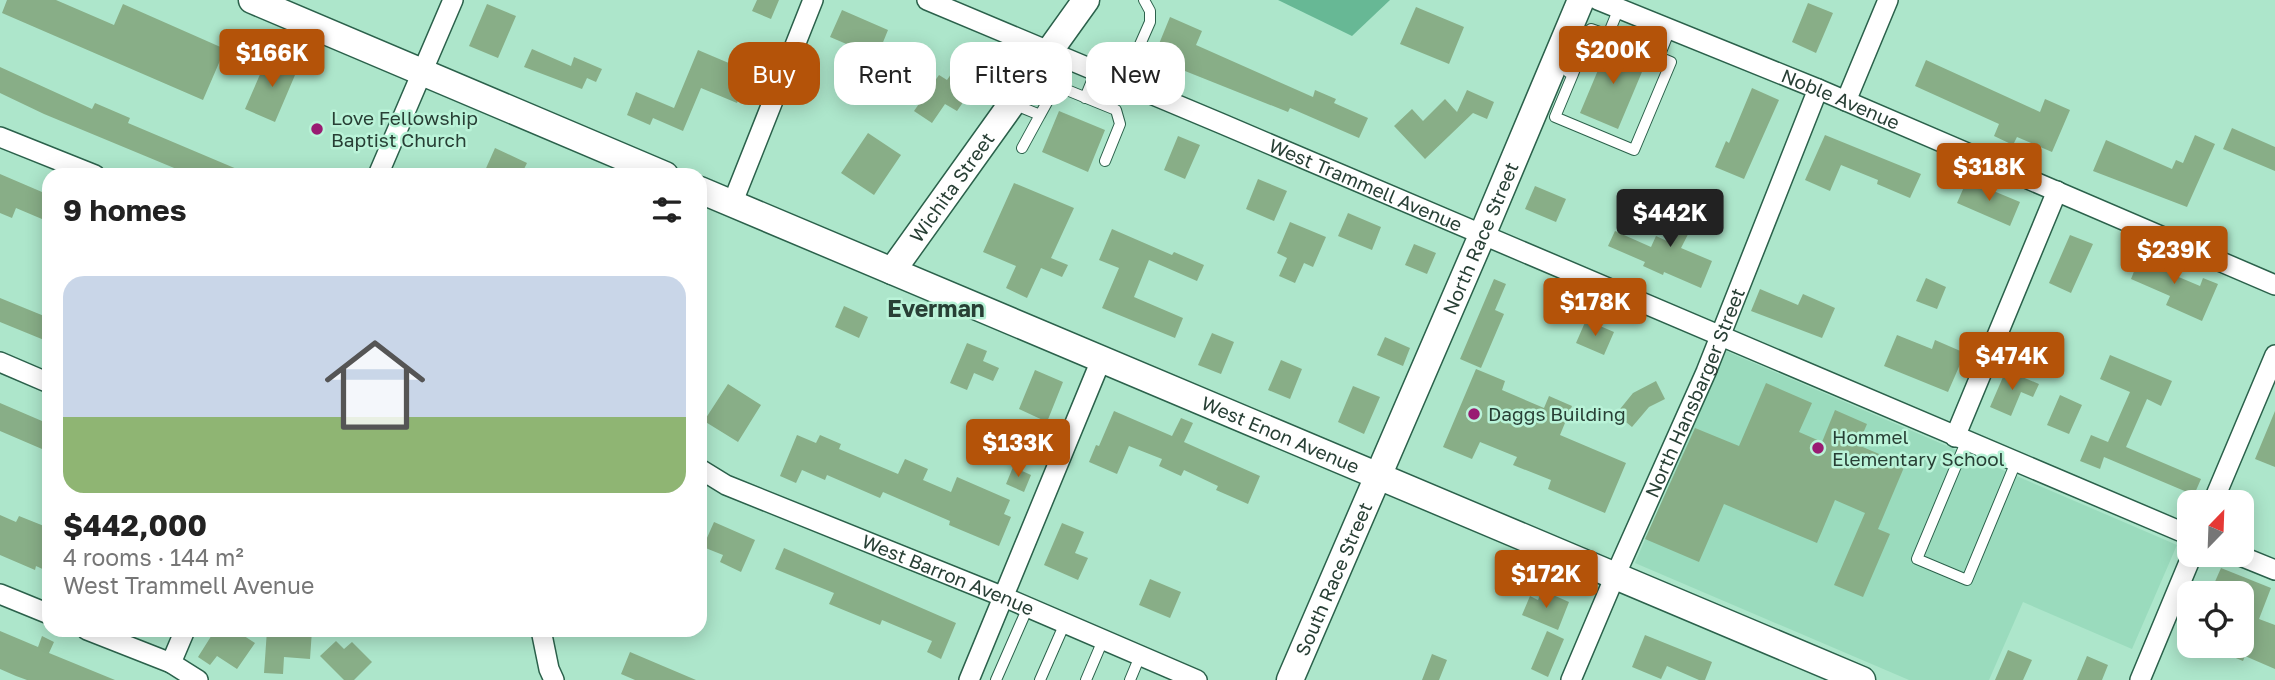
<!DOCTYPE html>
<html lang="en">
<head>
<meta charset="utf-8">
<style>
	:root { --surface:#fff; --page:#f2f2f2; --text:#222; --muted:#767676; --line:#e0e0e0; --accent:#b45309 }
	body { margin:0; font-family:"Golos Text",sans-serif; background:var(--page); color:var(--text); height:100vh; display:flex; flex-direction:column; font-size:26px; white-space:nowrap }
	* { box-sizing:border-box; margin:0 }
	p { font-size:23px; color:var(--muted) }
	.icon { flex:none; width:38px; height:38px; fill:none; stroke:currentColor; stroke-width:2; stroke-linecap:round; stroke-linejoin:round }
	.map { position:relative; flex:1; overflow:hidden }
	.drawer { position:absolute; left:42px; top:168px; width:665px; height:469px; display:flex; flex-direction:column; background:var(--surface); border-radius:21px; box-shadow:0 4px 18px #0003 }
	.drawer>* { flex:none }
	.hud { position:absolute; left:728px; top:42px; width:665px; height:63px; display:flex; gap:14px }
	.needle { width:46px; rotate:23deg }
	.controls { position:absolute; left:2177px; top:490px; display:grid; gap:14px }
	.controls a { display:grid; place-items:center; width:77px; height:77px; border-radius:14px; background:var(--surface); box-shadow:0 4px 18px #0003; font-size:35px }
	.price { position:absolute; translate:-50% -60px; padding:0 16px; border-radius:7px; background:var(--accent); color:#fff; font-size:23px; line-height:46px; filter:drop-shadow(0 2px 4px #0008) }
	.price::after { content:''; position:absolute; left:50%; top:42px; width:21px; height:16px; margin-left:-10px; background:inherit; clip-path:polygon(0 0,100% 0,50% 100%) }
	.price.active { background:#222; color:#fff }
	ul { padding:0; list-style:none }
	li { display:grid; align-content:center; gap:14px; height:371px; padding:0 21px }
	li+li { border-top:2px solid var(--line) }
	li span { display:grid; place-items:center; height:217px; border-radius:21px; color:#555 }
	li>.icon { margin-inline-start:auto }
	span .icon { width:126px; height:126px; fill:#fffc; stroke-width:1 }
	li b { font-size:30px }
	h2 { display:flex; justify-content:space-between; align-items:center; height:84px; padding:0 21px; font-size:30px }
	.pill { padding:0 24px; border-radius:21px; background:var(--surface); box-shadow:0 4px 18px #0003; font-size:24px; line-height:63px }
	.pill.active { background:var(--accent); color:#fff }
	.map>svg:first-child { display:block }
	.built { fill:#9adbbd }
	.green { fill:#67b895 }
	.building { fill:#88ae87 }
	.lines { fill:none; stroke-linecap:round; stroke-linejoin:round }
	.lane-casing { stroke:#2b614b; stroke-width:12 }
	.street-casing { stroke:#2b614b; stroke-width:22 }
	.secondary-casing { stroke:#2b614b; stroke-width:29 }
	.lane { stroke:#fff; stroke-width:10 }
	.street { stroke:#fff; stroke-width:19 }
	.secondary { stroke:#fff; stroke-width:26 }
	.poi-dot { fill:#991b72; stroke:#baf3d8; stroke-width:2.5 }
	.labels { text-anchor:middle; stroke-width:5; stroke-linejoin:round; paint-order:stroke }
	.street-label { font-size:19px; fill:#283f35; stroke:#baf3d8 }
	.poi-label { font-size:19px; fill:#283f35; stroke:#baf3d8; text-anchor:start }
	.quarter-label { font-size:23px; font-weight:bold; fill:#283f35; stroke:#baf3d8 }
</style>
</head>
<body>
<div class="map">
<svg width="2275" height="680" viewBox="0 0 2275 680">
	<rect width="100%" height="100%" fill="#ade6cb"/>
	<!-- built -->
	<path class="built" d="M 1726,351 L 2177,545 L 2132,649 L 2023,602 L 1989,680 L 1909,680 L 1635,563 Z"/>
	<!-- green -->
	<path class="green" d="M 1278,0 L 1390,0 L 1352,36 Z"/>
	<!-- building -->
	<path class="building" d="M 7,0 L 56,0 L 114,25 L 123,4 L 225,49 L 203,100 L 2,13 Z
		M 757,0 L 779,0 L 771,19 L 752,11 Z
		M 1808,3 L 1833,13 L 1816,53 L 1792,42 Z
		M 487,4 L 516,16 L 498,58 L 469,46 Z
		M 1416,7 L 1464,27 L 1449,64 L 1400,44 Z
		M 842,10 L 888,30 L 877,57 L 830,37 Z
		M 1170,17 L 1202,31 L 1196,45 L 1313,97 L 1315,90 L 1336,99 L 1334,103 L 1368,118 L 1359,138 L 1290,108 L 1288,112 L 1185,71 L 1184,74 L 1152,61 Z
		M 1609,44 L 1647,60 L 1618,129 L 1580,113 Z
		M 970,46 L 986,56 L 981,64 L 996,74 L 987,89 L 977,82 L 957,111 L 945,104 L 932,123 L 914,111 L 939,75 L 947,80 Z
		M 532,49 L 571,66 L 574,57 L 602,69 L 596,82 L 587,78 L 582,89 L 524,67 Z
		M 698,50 L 750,72 L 737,103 L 701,88 L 683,131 L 653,118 L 650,125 L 627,115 L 636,92 L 674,108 Z
		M 268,56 L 298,68 L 275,122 L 245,109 Z
		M 1926,60 L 2040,112 L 2045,99 L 2070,110 L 2052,152 L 2017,137 L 2013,145 L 1994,136 L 1999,124 L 1915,86 Z
		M 0,67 L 92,109 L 95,103 L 130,118 L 128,123 L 251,175 L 191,175 L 44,114 L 0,93 Z
		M 1752,88 L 1779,100 L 1744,179 L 1715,167 L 1726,141 L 1729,143 Z
		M 1467,90 L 1494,102 L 1487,119 L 1473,113 L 1425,159 L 1394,126 L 1412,109 L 1423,121 L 1445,99 L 1457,112 Z
		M 1059,111 L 1105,130 L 1088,172 L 1042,152 Z
		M 2232,128 L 2275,147 L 2275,171 L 2223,149 Z
		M 868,133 L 901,155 L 874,195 L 841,173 Z
		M 1825,135 L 1921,174 L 1910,198 L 1877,184 L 1878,180 L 1841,165 L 1830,191 L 1805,180 Z
		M 2195,135 L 2215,144 L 2187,207 L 2093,171 L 2106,140 L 2172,169 L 2176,160 L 2183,163 Z
		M 1178,136 L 1200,145 L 1185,179 L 1164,170 Z
		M 495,148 L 527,163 L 521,175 L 483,175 Z
		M 0,174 L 49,195 L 49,222 L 16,208 L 12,218 L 0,213 Z
		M 1258,179 L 1287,191 L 1274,221 L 1246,209 Z
		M 1967,180 L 2020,202 L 2010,226 L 1957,203 Z
		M 1014,183 L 1074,208 L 1051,258 L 1068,265 L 1062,277 L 1041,268 L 1027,298 L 1006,288 L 1016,266 L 983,252 Z
		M 1535,186 L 1566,199 L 1556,222 L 1525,209 Z
		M 1690,194 L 1705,201 L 1681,248 L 1712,261 L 1701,288 L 1664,272 L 1663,275 L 1643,266 L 1645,262 L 1608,246 L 1615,231 L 1651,247 L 1656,236 L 1667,241 Z
		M 1348,213 L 1381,227 L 1372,250 L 1338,236 Z
		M 1290,222 L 1326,237 L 1313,267 L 1304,263 L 1295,283 L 1279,276 L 1287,258 L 1277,253 Z
		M 1112,229 L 1172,255 L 1174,252 L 1204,265 L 1197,281 L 1149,260 L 1134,297 L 1183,318 L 1175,338 L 1102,308 L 1119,268 L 1099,260 Z
		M 2070,235 L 2093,244 L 2071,293 L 2049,283 Z
		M 1414,244 L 1436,253 L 1427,274 L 1405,265 Z
		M 2143,249 L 2166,259 L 2162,270 L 2200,286 L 2203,278 L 2218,284 L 2202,321 L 2166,305 L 2170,296 L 2131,279 Z
		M 1926,278 L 1946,287 L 1937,309 L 1916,301 Z
		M 1494,279 L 1506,284 L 1495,310 L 1504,314 L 1481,368 L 1460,359 Z
		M 1760,289 L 1798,305 L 1803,294 L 1835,308 L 1822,338 L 1751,311 Z
		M 0,298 L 49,318 L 49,342 L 0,322 Z
		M 844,306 L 868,317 L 859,338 L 835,327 Z
		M 1586,320 L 1614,332 L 1604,355 L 1576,343 Z
		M 1212,333 L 1234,342 L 1221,374 L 1198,365 Z
		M 1897,335 L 1932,349 L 1935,340 L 1965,353 L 1948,392 L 1884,366 Z
		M 1385,337 L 1410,348 L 1403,366 L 1377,355 Z
		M 967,343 L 987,351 L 983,361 L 999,368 L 993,381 L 974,373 L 967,390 L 950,383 Z
		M 2110,355 L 2172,381 L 2161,406 L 2147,399 L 2126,447 L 2201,479 L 2194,495 L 2104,457 L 2100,469 L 2080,461 L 2091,435 L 2108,442 L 2130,392 L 2100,379 Z
		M 1281,360 L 1302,369 L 1290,399 L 1268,390 Z
		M 1476,369 L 1505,381 L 1502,390 L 1544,408 L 1549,396 L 1572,406 L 1560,435 L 1626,463 L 1605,513 L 1548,489 L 1551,480 L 1513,465 L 1517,457 L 1480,442 L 1472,459 L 1443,447 Z
		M 1035,370 L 1063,382 L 1047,422 L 1019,409 Z
		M 2006,370 L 2039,384 L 2033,397 L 2021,392 L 2011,416 L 1990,407 Z
		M 1656,381 L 1665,399 L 1649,407 L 1632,427 L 1616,414 L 1633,393 Z
		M 1766,383 L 1812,403 L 1799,432 L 1822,442 L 1835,410 L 1867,424 L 1858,445 L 1905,465 L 1878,529 L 1890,534 L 1863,597 L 1834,585 L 1865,513 L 1835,500 L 1817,543 L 1724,504 L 1699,562 L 1645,539 L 1695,428 L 1739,446 Z
		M 728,384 L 761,405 L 738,442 L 704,421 Z
		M 1353,386 L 1380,397 L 1364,434 L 1338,422 Z
		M 2060,395 L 2082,405 L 2069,434 L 2047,425 Z
		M 0,403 L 49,424 L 49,452 L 0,431 Z
		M 1114,411 L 1172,436 L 1181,418 L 1193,423 L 1184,442 L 1260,476 L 1248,504 L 1216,490 L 1218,486 L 1184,470 L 1181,476 L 1159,466 L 1162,459 L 1129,446 L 1117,474 L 1089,462 L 1096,445 L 1099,446 Z
		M 2275,411 L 2275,467 L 2255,459 Z
		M 797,435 L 816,443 L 820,435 L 841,444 L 839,449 L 898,474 L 905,459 L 928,469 L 923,480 L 951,492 L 957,477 L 1010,500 L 1004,514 L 1011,517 L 999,546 L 949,525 L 950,521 L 883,492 L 880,498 L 827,475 L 825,480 L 802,470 L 796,483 L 780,476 Z
		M 1013,467 L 1031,475 L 1024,492 L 1006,484 Z
		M 0,515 L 16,522 L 19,516 L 49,528 L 49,572 L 36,566 L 35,570 L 0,555 Z
		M 714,522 L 755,540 L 741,572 L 720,562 L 723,555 L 703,547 Z
		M 1062,523 L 1084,532 L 1075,553 L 1088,558 L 1078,580 L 1044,565 Z
		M 784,548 L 956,623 L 941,659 L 927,652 L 932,641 L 882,620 L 880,625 L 829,604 L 834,593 L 775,569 Z
		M 2221,568 L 2271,588 L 2259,619 L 2275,625 L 2275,669 L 2245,656 L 2243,661 L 2207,646 L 2242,646 L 2242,593 L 2210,593 Z
		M 1150,579 L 1181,592 L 1170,618 L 1139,605 Z
		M 1542,590 L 1569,602 L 1558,630 L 1522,615 L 1530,596 L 1538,600 Z
		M 215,630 L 235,630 L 255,643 L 237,669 L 217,656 L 210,665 L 198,657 Z
		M 267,630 L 312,630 L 310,659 L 284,657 L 283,674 L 264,673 Z
		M 0,631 L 38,647 L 42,636 L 54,642 L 49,653 L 115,680 L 27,680 L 16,676 L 0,669 Z
		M 1547,631 L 1564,639 L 1548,677 L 1531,669 Z
		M 1645,635 L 1712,662 L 1705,680 L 1699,680 L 1667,666 L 1661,679 L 1632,667 Z
		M 336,641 L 344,649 L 352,642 L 372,662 L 354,680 L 344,680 L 320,656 Z
		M 2008,650 L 2032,660 L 2023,680 L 1995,680 Z
		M 630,652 L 696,680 L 635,680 L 621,674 Z
		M 1432,654 L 1447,660 L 1439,680 L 1422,680 Z
		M 2087,656 L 2108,665 L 2102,680 L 2077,680 Z"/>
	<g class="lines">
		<defs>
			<path id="lane" d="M 1608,35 L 1659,57
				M 1568,72 L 1573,74 L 1591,29 L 1608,35 L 1619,8
				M 1573,74 L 1555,117 L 1634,150 L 1671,62 L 1659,57 L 1670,29
				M 1123,83 L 1150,22 L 1150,11 L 1144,0
				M 1085,98 L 1096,71
				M 1013,104 L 1040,115 L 1022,148
				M 1040,115 L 1051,95 L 1062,88 L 1116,110 L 1120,124 L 1105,161
				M 1966,442 L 1917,559 L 1967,580 L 2016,462
				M 996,680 L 1028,607
				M 1040,680 L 1065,623
				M 1086,680 L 1103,640
				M 1130,680 L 1140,656"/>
			<g id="street">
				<path id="s1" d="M 927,0 C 1349,175 1767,359 2189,535"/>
				<path id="s2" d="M 1598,0 L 1818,89 L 2275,285"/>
				<path d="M 1846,101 L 1888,0"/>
				<path d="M 0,137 L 95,175"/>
				<path d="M 378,175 L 453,0"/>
				<path d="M 732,204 L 813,0"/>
				<path d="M 0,362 L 49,383"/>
				<path d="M 1955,437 L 2057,191"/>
				<path id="s3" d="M 700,469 L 726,485 L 1004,597 L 1197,680"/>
				<path d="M 2213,502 L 2275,355"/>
				<path d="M 2238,555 L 2275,570"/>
				<path d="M 0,594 L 49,614"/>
				<path d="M 87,630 L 171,663 L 198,680"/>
				<path d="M 541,630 L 549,669 L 554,680"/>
				<path d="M 171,663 L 185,630"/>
				<path d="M 969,680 L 1101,360"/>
				<path id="s4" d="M 1571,680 L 1615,576 L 1706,372 L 1818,89"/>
				<path d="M 2140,680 L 2192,555"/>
			</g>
			<g id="secondary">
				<path d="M 252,0 L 665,175"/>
				<path id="s5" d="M 700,190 L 1862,680"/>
				<path id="s6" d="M 892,271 L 1086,0"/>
				<path id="s7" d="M 1290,680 L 1483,233 L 1581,0"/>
			</g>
		</defs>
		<!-- lane casing -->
		<use href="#lane" class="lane-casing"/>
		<!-- street casing -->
		<use href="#street" class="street-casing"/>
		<!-- secondary casing -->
		<use href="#secondary" class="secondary-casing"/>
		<!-- lane -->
		<use href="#lane" class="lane"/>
		<!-- street -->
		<use href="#street" class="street"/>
		<!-- secondary -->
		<use href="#secondary" class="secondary"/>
	</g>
	<!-- markers -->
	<g class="poi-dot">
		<circle cx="317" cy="129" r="7"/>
		<circle cx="1474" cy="414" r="7"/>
		<circle cx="1818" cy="448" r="7"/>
	</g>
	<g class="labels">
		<!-- street labels -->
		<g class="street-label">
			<text dy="7" stroke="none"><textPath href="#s2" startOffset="262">Noble Avenue</textPath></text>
			<text dy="7" stroke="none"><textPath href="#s1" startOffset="476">West Trammell Avenue</textPath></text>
			<text dy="7" stroke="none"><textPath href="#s6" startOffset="103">Wichita Street</textPath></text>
			<text dy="7" stroke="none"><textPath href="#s7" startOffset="481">North Race Street</textPath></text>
			<text dy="7" stroke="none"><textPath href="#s4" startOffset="313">North Hansbarger Street</textPath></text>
			<text dy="7" stroke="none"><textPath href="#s5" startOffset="630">West Enon Avenue</textPath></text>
			<text dy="7" stroke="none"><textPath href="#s3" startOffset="270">West Barron Avenue</textPath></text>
			<text dy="7" stroke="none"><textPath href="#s7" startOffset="110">South Race Street</textPath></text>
		</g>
		<!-- poi labels -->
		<g class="poi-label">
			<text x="331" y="125">Love Fellowship<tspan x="331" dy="22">Baptist Church</tspan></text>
			<text x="1488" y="421">Daggs Building</text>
			<text x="1832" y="444">Hommel<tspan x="1832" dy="22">Elementary School</tspan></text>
		</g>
		<!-- quarter labels -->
		<g class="quarter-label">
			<text x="936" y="317">Everman</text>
		</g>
	</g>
</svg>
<div class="controls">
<a><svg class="needle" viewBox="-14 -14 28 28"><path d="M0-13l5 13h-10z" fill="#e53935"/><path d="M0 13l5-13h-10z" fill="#767676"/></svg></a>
<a><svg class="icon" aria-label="locate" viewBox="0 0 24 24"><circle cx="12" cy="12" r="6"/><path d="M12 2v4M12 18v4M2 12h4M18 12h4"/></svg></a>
</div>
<b class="price" style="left:1613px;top:86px">$200K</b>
<b class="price" style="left:272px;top:89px">$166K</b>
<b class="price" style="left:1989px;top:203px">$318K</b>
<b class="price active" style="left:1670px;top:249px">$442K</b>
<b class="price" style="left:2174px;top:286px">$239K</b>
<b class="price" style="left:1595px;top:338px">$178K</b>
<b class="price" style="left:2012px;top:392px">$474K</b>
<b class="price" style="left:1018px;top:479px">$133K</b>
<b class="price" style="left:1546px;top:610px">$172K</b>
<div class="hud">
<a class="pill active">Buy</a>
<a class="pill">Rent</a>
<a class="pill">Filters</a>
<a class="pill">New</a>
</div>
<section class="drawer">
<h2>9 homes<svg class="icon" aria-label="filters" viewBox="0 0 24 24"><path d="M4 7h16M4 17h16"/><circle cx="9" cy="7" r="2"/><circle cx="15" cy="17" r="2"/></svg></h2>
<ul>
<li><span style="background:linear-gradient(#c9d6e8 65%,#8fb573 0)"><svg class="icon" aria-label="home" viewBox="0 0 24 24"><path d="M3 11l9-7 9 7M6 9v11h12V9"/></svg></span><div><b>$442,000</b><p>4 rooms · 144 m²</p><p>West Trammell Avenue</p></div></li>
</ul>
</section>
</div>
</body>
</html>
